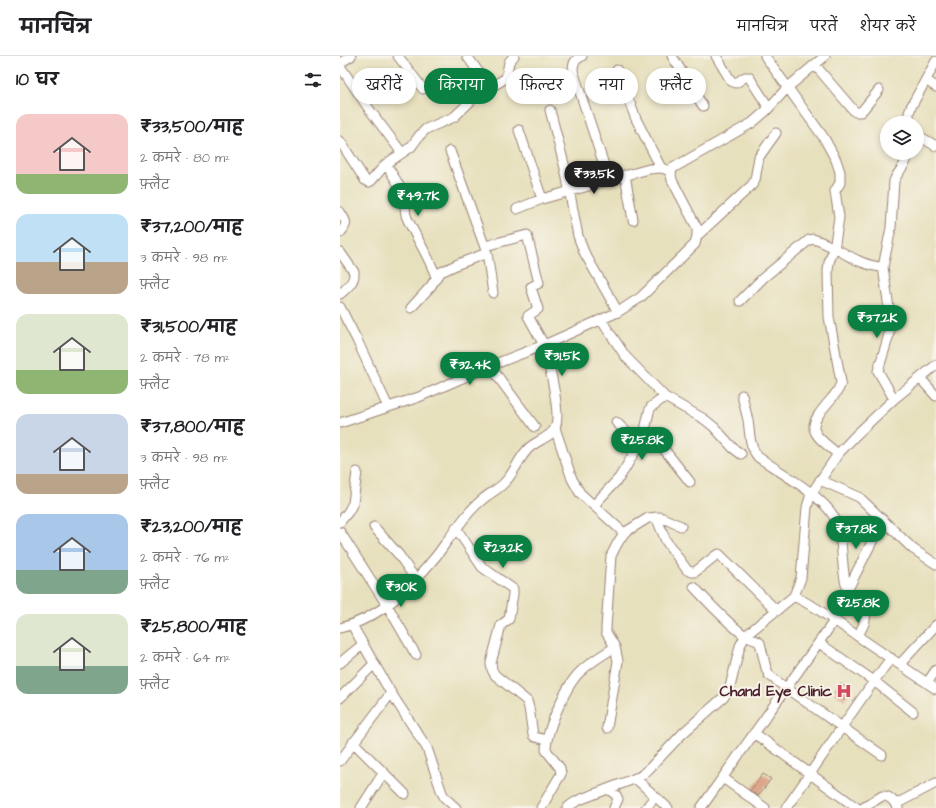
<!DOCTYPE html>
<html lang="hi">
<head>
<meta charset="utf-8">
<style>
	:root { --surface:#fff; --page:#f2f2f2; --text:#202124; --muted:#757577; --line:#e0e0e0; --accent:#0b8043 }
	body { margin:0; font-family:"Architects Daughter","Playpen Sans Deva",sans-serif; background:var(--page); color:var(--text); height:100vh; display:flex; flex-direction:column; font-size:15px; white-space:nowrap }
	* { box-sizing:border-box; margin:0 }
	p { font-size:13px; color:var(--muted) }
	.icon { flex:none; width:22px; height:22px; fill:none; stroke:currentColor; stroke-width:2; stroke-linecap:round; stroke-linejoin:round }
	.map { position:relative; flex:1; overflow:hidden }
	.details { display:flex; flex-direction:column; background:var(--surface); width:340px }
	.details>* { flex:none }
	.guide { position:absolute; left:12px; top:12px; width:380px; height:36px; display:flex; gap:8px }
	.controls { position:absolute; left:540px; top:60px; display:grid; gap:8px }
	.controls a { display:grid; place-items:center; width:44px; height:44px; border-radius:50%; background:var(--surface); box-shadow:0 2px 6px #0003; font-size:20px }
	.price { position:absolute; translate:-50% -34px; padding:0 9px; border-radius:14px; background:var(--accent); color:#fff; font-size:13px; line-height:26px; filter:drop-shadow(0 1px 2px #0008) }
	.price::after { content:''; position:absolute; left:50%; top:24px; width:12px; height:9px; margin-left:-6px; background:inherit; clip-path:polygon(0 0,100% 0,50% 100%) }
	.price.on { background:#222; color:#fff }
	ul { padding:0; list-style:none }
	li { display:flex; align-items:center; gap:12px; height:100px; padding:0 16px }
	li span { display:grid; place-items:center; flex:none; width:112px; height:80px; border-radius:12px; color:#555 }
	li>.icon { margin-inline-start:auto }
	span .icon { width:48px; height:48px; fill:#fffc; stroke-width:1 }
	li b { font-size:17px }
	h2 { display:flex; justify-content:space-between; align-items:center; height:48px; padding:0 16px; font-size:17px }
	.pill { padding:0 14px; border-radius:18px; background:var(--surface); box-shadow:0 2px 6px #0003; font-size:14px; line-height:36px }
	.pill.on { background:var(--accent); color:#fff }
	header { display:flex; align-items:center; gap:24px; box-sizing:border-box; height:56px; padding:0 20px; background:var(--surface); border-bottom:1px solid var(--line) }
	header strong { font-size:19px }
	nav { display:flex; gap:22px; margin-inline-start:auto; font-size:14px }
	main { display:flex; flex:1; min-height:0 }
	.map>svg:first-child { display:block }
	.building { fill:#dda688 }
	.lines { fill:none; stroke-linecap:round; stroke-linejoin:round }
	.minor-casing { stroke:#988074; stroke-width:11 }
	.minor { stroke:#fff; stroke-width:9 }
	.labels { text-anchor:middle; stroke-width:4; stroke-linejoin:round; paint-order:stroke }
	.poi-label { font-size:15px; font-weight:bold; fill:#4a1f2b; stroke:#f7f3e8; text-anchor:end }
</style>
</head>
<body>
<header>
<strong>मानचित्र</strong>
<nav><a>मानचित्र</a><a>परतें</a><a>शेयर करें</a></nav>
</header>
<main>
<section class="details">
<h2>10 घर<svg class="icon" aria-label="filters" viewBox="0 0 24 24"><path d="M4 7h16M4 17h16"/><circle cx="9" cy="7" r="2"/><circle cx="15" cy="17" r="2"/></svg></h2>
<ul>
<li><span style="background:linear-gradient(#f6c9c9 75%,#8fb573 0)"><svg class="icon" aria-label="home" viewBox="0 0 24 24"><path d="M3 11l9-7 9 7M6 9v11h12V9"/></svg></span><div><b>₹33,500/माह</b><p>2 कमरे · 80 m²</p><p>फ़्लैट</p></div></li>
<li><span style="background:linear-gradient(#bfe0f5 60%,#b9a48a 0)"><svg class="icon" aria-label="home" viewBox="0 0 24 24"><path d="M3 11l9-7 9 7M6 9v11h12V9"/></svg></span><div><b>₹37,200/माह</b><p>3 कमरे · 98 m²</p><p>फ़्लैट</p></div></li>
<li><span style="background:linear-gradient(#dfe7d0 70%,#8fb573 0)"><svg class="icon" aria-label="home" viewBox="0 0 24 24"><path d="M3 11l9-7 9 7M6 9v11h12V9"/></svg></span><div><b>₹31,500/माह</b><p>2 कमरे · 78 m²</p><p>फ़्लैट</p></div></li>
<li><span style="background:linear-gradient(#c9d6e8 75%,#b9a48a 0)"><svg class="icon" aria-label="home" viewBox="0 0 24 24"><path d="M3 11l9-7 9 7M6 9v11h12V9"/></svg></span><div><b>₹37,800/माह</b><p>3 कमरे · 98 m²</p><p>फ़्लैट</p></div></li>
<li><span style="background:linear-gradient(#a9c7e8 70%,#7fa58c 0)"><svg class="icon" aria-label="home" viewBox="0 0 24 24"><path d="M3 11l9-7 9 7M6 9v11h12V9"/></svg></span><div><b>₹23,200/माह</b><p>2 कमरे · 76 m²</p><p>फ़्लैट</p></div></li>
<li><span style="background:linear-gradient(#dfe7d0 65%,#7fa58c 0)"><svg class="icon" aria-label="home" viewBox="0 0 24 24"><path d="M3 11l9-7 9 7M6 9v11h12V9"/></svg></span><div><b>₹25,800/माह</b><p>2 कमरे · 64 m²</p><p>फ़्लैट</p></div></li>
</ul>
</section>
<div class="map">
<svg width="596" height="752" viewBox="0 0 596 752">
	<rect width="100%" height="100%" fill="#f7f3e8"/>
	<filter id="ink" filterUnits="userSpaceOnUse"><feTurbulence type="fractalNoise" baseFrequency=".025" numOctaves="2"/><feDisplacementMap in="SourceGraphic" scale="8" xChannelSelector="R" yChannelSelector="G"/><feConvolveMatrix kernelMatrix="1 2 1 2 8 2 1 2 1" color-interpolation-filters="sRGB"/></filter>
	<filter id="wash" filterUnits="userSpaceOnUse"><feTurbulence type="fractalNoise" baseFrequency=".012" numOctaves="4" result="noise"/><feDisplacementMap in="SourceGraphic" scale="16" xChannelSelector="R" yChannelSelector="G"/><feGaussianBlur stdDeviation="0.9" result="paint"/><feColorMatrix in="noise" values="0 0 0 0 0 0 0 0 0 0 0 0 0 0 0 0 0 1.4 0 .05"/><feComposite in="paint" operator="in"/></filter>
	<g filter="url(#wash)">
		<rect width="100%" height="100%" fill="#e7e0bd"/>
		<g id="blocks">
			<!-- building -->
			<path class="building" d="M 501,628 L 511,635 L 504,644 L 494,637 Z
				M 423,718 L 431,723 L 418,740 L 410,735 Z"/>
		</g>
	</g>
	<g filter="url(#ink)">
		<use href="#blocks" fill-opacity="0" stroke="#988074" stroke-width="1"/>
		<g class="lines">
			<defs>
				<path id="minor" d="M 58,0 L 83,33
					M 127,0 L 150,32
					M 242,0 C 235,4 233,6 233,15 L 269,124
					M 332,0 L 363,50
					M 376,0 L 391,25 L 396,27 L 405,21 L 409,21 L 429,52
					M 425,0 L 484,82 L 496,104 L 500,116 L 500,127 L 495,135 L 499,161 L 498,168 L 494,193 L 489,206 L 488,215 L 489,261 L 501,326 C 500,333 496,337 492,342 C 466,372 468,374 498,398
					M 0,7 L 11,0
					M 475,9 L 515,56 L 521,56 L 539,34
					M 0,10 L 29,53 L 62,97
					M 277,14 L 296,63 L 321,112
					M 586,24 L 596,31
					M 210,54 L 225,112 L 238,180 L 244,196 L 278,256
					M 569,67 L 569,57 L 571,51 L 596,5
					M 179,74 L 202,143
					M 577,79 L 596,90
					M 0,85 L 25,124 L 29,126 L 31,125 L 46,108 L 71,91 L 79,80 L 86,73 L 114,61 L 135,41 L 166,22 L 169,6 L 174,0
					M 110,95 L 147,197 L 153,237
					M 46,108 C 52,118 60,129 64,141 C 66,148 64,155 67,162 C 76,182 89,200 96,221
					M 285,119 L 293,164
					M 177,153 L 202,143 L 309,113 L 321,112 L 331,115
					M 0,156 C 7,166 8,168 0,177
					M 357,180 L 412,129 L 415,124 L 419,101 L 436,77
					M 0,196 L 14,216 C 15,226 7,232 0,238
					M 400,245 L 423,222 L 469,184 L 473,183 C 498,190 517,210 543,211
					M 0,251 L 17,284 L 48,351
					M 71,252 L 91,230 L 99,217 L 118,208 L 147,197
					M 261,264 L 286,301 L 325,341 L 364,363 L 374,371 L 393,392 L 401,398
					M 150,310 L 195,371
					M 580,322 L 596,340
					M 402,339 C 404,348 406,356 408,364 C 410,377 409,390 418,401 C 438,415 483,440 494,461 C 505,482 500,512 507,532 C 511,542 519,549 525,557 C 527,566 521,573 518,580
					M 554,343 L 538,315 L 548,282 L 551,266 L 543,211 L 551,172 L 554,125 C 558,115 567,108 569,97
					M 276,366 L 299,388
					M 0,367 L 79,341 L 150,310 L 204,289 L 188,260 L 198,253 L 191,231 L 199,227 L 187,179 L 145,190
					M 215,372 L 232,423 L 240,437 L 284,477
					M 304,379 L 323,392 L 350,426
					M 480,424 L 519,441 L 573,493 L 596,508
					M 254,449 L 279,422 L 286,411 L 304,379 L 309,356 L 311,351 L 325,341
					M 316,461 L 326,485 L 347,514 L 352,516 L 355,516 L 375,500 L 379,498 L 437,555
					M 0,466 L 8,456 L 13,447 L 17,416
					M 34,471 L 59,499 L 76,524
					M 116,472 L 142,511 L 173,533 L 173,538 L 169,563 L 161,569 L 151,607 C 151,612 152,615 155,619 L 187,645 L 189,652 L 193,679 L 195,681 L 207,684
					M 0,476 L 47,549 L 76,599
					M 354,531 C 370,548 385,565 404,579 C 409,583 416,583 420,587 L 426,612 L 429,619 L 446,632 L 542,699
					M 508,533 L 543,464
					M 454,540 L 476,552 L 596,633
					M 12,569 L 51,637 L 87,692 L 102,737 L 105,742 L 116,752
					M 0,572 C 41,562 72,530 97,499 C 104,490 110,480 117,472 C 124,462 133,451 143,443 C 150,437 159,433 165,426 C 174,417 178,404 187,394 C 194,385 211,382 215,372 C 222,358 208,305 204,289 L 278,256 L 301,241 L 355,188 L 357,180 L 357,172 L 332,124 C 331,120 330,116 333,112 L 412,67 L 426,55 L 447,32 L 485,0
					M 479,587 L 534,625 L 573,656
					M 0,607 L 22,589
					M 560,608 L 596,569
					M 587,627 L 596,614
					M 0,642 L 34,608
					M 267,672 L 278,605 L 275,591 L 266,576 L 266,572 L 271,500 L 277,488 L 284,477 L 308,462 L 320,461 L 341,470
					M 414,677 L 517,752
					M 13,686 L 65,738
					M 0,705 L 51,637
					M 295,722 L 328,752
					M 383,722 L 425,752
					M 268,733 L 276,739 L 278,743 L 274,752
					M 556,748 L 596,727
					M 21,752 L 44,716
					M 201,752 L 221,718 L 220,712 L 206,694 C 206,675 226,629 240,616 C 250,606 263,599 275,591
					M 227,752 L 232,748 L 239,744 L 299,721 L 307,715 L 343,677 L 384,641 L 390,631 L 400,590 L 405,580 L 454,540 L 461,522 L 467,451 L 471,438 L 498,398 L 515,380 L 554,343 L 596,309
					M 306,752 L 315,741
					M 361,752 L 494,565
					M 446,752 C 482,702 514,651 551,602
					M 523,752 L 542,740 C 550,739 554,746 558,752"/>
			</defs>
			<!-- minor casing -->
			<use href="#minor" class="minor-casing"/>
			<!-- minor -->
			<use href="#minor" class="minor"/>
		</g>
	</g>
	<!-- icons -->
	<defs>
		<symbol id="hospital-bare" viewBox="-9 -9 18 18"><path d="M-5-5h3v3.5h4V-5h3V5h-3V1.5h-4V5h-3Z" fill="#d1495b" stroke="#f7f3e8" stroke-width="2.5" paint-order="stroke"/></symbol>
	</defs>
	<g fill-rule="evenodd">
		<use href="#hospital-bare" x="493" y="624" width="22" height="22"/>
	</g>
	<g class="labels">
		<!-- poi labels -->
		<g class="poi-label">
			<text x="492" y="640">Chand Eye Clinic</text>
		</g>
	</g>
</svg>
<div class="controls">
<a><svg class="icon" aria-label="layers" viewBox="0 0 24 24"><path d="M12 4l9 5-9 5-9-5zM3 14l9 5 9-5"/></svg></a>
</div>
<b class="price on" style="left:254px;top:139px">₹33.5K</b>
<b class="price" style="left:78px;top:161px">₹49.7K</b>
<b class="price" style="left:537px;top:283px">₹37.2K</b>
<b class="price" style="left:222px;top:321px">₹31.5K</b>
<b class="price" style="left:130px;top:330px">₹32.4K</b>
<b class="price" style="left:302px;top:405px">₹25.8K</b>
<b class="price" style="left:516px;top:494px">₹37.8K</b>
<b class="price" style="left:163px;top:513px">₹23.2K</b>
<b class="price" style="left:61px;top:552px">₹30K</b>
<b class="price" style="left:518px;top:568px">₹25.8K</b>
<div class="guide">
<a class="pill">खरीदें</a>
<a class="pill on">किराया</a>
<a class="pill">फ़िल्टर</a>
<a class="pill">नया</a>
<a class="pill">फ़्लैट</a>
</div>
</div>
</main>
</body>
</html>
